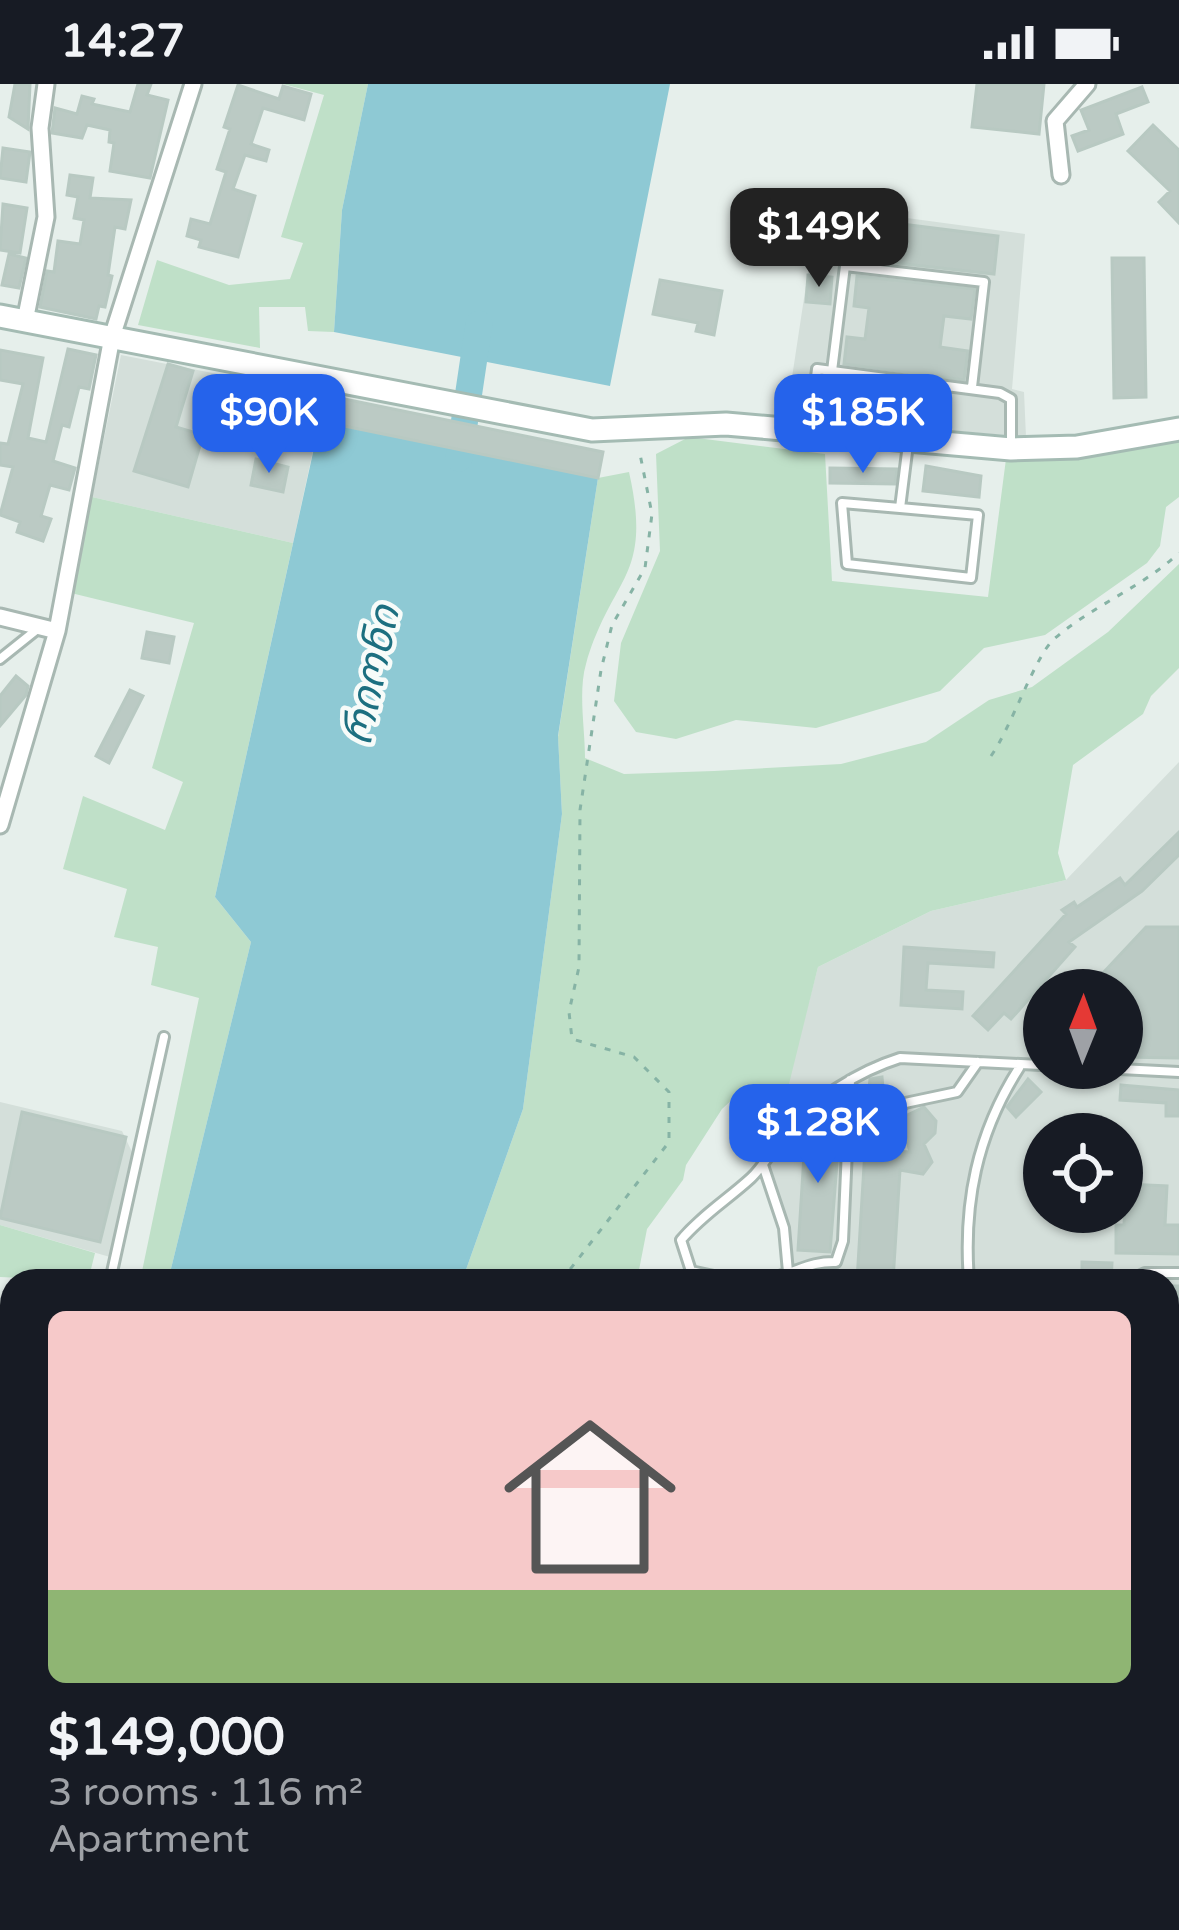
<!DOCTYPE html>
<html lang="en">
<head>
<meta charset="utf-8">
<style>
	:root { --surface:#171b24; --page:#20242c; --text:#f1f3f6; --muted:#9ea1a6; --line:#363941; --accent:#2563eb }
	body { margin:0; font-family:"Varela Round","Noto Sans Georgian",sans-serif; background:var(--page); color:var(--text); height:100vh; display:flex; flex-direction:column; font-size:45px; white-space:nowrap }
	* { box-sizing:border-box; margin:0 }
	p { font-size:39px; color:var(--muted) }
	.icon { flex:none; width:66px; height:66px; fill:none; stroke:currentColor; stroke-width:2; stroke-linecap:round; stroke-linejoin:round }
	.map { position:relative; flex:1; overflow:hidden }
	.drawer { position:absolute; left:0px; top:1185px; width:1179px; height:663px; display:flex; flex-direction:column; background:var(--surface); border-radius:36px 36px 0 0; box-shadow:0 3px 9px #0004 }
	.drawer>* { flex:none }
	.needle { width:78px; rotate:1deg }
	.controls { position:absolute; left:1023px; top:885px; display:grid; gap:24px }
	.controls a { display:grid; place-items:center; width:120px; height:120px; border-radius:50%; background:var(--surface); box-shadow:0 3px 9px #0004; font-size:60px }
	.price { position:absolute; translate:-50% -102px; padding:0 27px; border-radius:24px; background:var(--accent); color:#fff; font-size:39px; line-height:78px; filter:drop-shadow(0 3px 6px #0008) }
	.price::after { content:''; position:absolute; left:50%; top:72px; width:36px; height:27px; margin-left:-18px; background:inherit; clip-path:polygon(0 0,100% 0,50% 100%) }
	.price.on { background:#222; color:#fff }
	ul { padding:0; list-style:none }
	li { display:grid; align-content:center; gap:24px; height:636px; padding:0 48px }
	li+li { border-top:3px solid var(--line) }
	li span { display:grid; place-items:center; height:372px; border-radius:18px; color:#555 }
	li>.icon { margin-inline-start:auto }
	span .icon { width:216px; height:216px; fill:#fffc; stroke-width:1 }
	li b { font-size:51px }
	.status { display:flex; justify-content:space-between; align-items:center; height:84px; padding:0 60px; background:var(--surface); direction:ltr }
	.status svg { height:33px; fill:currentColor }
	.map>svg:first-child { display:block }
	.built { fill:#d4dfda; fill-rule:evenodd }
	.green { fill:#bfe0c8 }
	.water { fill:#8ec9d4 }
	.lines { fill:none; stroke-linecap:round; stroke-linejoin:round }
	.river { stroke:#8ec9d4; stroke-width:27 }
	.building { fill:#bbcac4; stroke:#b8c9c2; stroke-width:3 }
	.lane-casing { stroke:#a8b8b2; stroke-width:14 }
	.street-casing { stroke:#a8b8b2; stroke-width:21 }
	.secondary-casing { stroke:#a4bbb3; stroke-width:27 }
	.primary-casing { stroke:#c2cac8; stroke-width:30 }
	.path { stroke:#86b3a5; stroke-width:3; stroke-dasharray:6 9; stroke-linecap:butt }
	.lane { stroke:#fff; stroke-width:8 }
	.street { stroke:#fff; stroke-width:15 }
	.secondary { stroke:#fff; stroke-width:21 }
	.primary { stroke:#6aa596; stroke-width:24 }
	.labels { text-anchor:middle; stroke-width:9; stroke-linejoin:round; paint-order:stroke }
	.water-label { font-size:42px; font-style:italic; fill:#1c6f80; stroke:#f7fbf9 }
</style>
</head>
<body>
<div class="status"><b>14:27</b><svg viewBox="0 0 49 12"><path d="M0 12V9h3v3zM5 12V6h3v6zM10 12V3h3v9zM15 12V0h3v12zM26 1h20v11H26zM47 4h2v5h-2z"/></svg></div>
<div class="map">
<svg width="1179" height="1846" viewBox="0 0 1179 1846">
	<rect width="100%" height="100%" fill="#e6efeb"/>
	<!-- built -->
	<path class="built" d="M 818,122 L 1025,150 L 1012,305 L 1024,308 L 1026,353 L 786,333 Z
		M 121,271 L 325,311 L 293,459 L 92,413 Z
		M 1179,678 L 1179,1846 L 778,1846 L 779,1836 L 1167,1836 L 1167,1197 L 787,1197 L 768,1075 L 818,883 L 931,827 L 1066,796 ZM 1044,906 L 1122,906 L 1122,984 L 1044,984 ZM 1044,1050 L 1122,1050 L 1122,1128 L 1044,1128 Z
		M 0,1018 L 122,1047 L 132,1068 L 110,1173 L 0,1141 Z"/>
	<!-- green -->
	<path class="green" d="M 283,0 L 368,0 L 342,126 L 334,248 L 308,247 L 305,223 L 259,223 L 260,264 L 138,241 L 157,176 L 229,201 L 290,195 L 303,159 L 281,153 L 324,11 Z
		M 1179,347 L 1179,413 L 1166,423 L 1160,462 L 1147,479 L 1045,551 L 984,564 L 940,607 L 816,644 L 736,636 L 676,655 L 636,648 L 614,617 L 621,559 L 660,467 L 656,370 L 689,353 L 825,370 L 832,497 L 988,513 L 1006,375 L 1090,373 Z
		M 629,388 C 653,495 612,491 586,580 C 578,607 585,645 585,674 L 624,690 L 714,687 L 841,680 L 926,658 L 989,616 L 1032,603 L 1108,548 L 1179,480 L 1179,584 L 1151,612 L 1143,630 L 1073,681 L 1058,769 L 1066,796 L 931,827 L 818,883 L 789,1000 L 737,1011 L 722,1025 L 686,1081 L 683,1096 L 647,1145 L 639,1186 L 643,1197 L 462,1197 L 523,1025 L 562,730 L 558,653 L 598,394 Z
		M 92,413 L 293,459 L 215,813 L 251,858 L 168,1197 L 140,1197 L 199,914 L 151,901 L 158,863 L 114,853 L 127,805 L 63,785 L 83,712 L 165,746 L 183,698 L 152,684 L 194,539 L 71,509 Z
		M 0,1141 L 95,1169 L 88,1197 L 0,1193 Z
		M 0,1270 L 12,1272 L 12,1493 L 0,1494 Z"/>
	<!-- water -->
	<path class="water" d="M 368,0 L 670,0 L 610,302 L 334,248 L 342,126 Z
		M 320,337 L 598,394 L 558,652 L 562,730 L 523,1025 L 462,1197 L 168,1197 L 251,858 L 215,813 Z
		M 12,1818 L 12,1836 L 200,1836 L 198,1846 L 5,1846 Z"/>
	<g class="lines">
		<!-- river -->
		<path class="river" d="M 459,374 L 479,240"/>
	</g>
	<!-- building -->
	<path class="building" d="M 15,0 L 30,0 L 28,45 L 9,33 Z
		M 138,0 L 151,0 L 147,11 L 168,16 L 150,94 L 110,87 L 114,59 L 109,58 L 110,46 L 87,41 L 82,54 L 52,49 L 55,24 L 77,30 L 82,12 L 94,15 L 92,20 L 130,28 Z
		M 977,0 L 1044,0 L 1039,50 L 972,43 Z
		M 238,1 L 279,15 L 283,2 L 311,10 L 304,36 L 263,24 L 251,60 L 269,66 L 266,77 L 245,71 L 233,105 L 255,112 L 238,173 L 199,163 L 201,156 L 187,152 L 191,135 L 210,140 L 226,88 L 217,85 L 230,45 L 224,43 Z
		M 1142,3 L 1148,18 L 1116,30 L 1123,50 L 1078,67 L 1072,52 L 1089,46 L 1081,26 Z
		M 1153,41 L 1179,66 L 1179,139 L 1159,118 L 1170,107 L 1128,67 Z
		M 3,64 L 30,68 L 26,98 L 0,94 Z
		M 70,91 L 93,94 L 90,114 L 131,116 L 125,145 L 115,143 L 108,191 L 112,192 L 105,223 L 99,222 L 96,235 L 40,223 L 47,187 L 54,188 L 58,157 L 80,160 L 84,136 L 74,134 L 78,113 L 67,111 Z
		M 3,120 L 27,124 L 20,169 L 0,166 Z
		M 862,135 L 998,152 L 994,190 L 859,175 Z
		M 9,170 L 26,174 L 19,204 L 2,201 Z
		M 1112,174 L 1144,174 L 1146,313 L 1114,314 Z
		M 808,191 L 832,193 L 830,220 L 806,218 Z
		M 857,192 L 975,205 L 971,235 L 944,232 L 940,263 L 968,267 L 964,296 L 844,280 L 847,253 L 865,255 L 869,224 L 854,222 Z
		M 660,196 L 722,207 L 714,251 L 696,247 L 698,239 L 653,230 Z
		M 68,265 L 96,271 L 89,305 L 79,303 L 69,343 L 62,341 L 53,377 L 75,384 L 69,406 L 50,401 L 41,432 L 51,435 L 43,457 L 17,448 L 20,438 L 0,431 L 13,383 L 0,381 L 0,359 L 8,360 L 23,300 L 0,296 L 0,266 L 43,274 L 28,354 L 46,358 Z
		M 168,280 L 193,287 L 176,343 L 203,351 L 188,403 L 134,387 Z
		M 325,311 L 603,368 L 598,394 L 320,337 Z
		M 256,375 L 288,383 L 283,408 L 251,401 Z
		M 926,382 L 981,392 L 979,413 L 923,407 Z
		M 830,384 L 897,385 L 895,400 L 830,399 Z
		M 147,548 L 174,553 L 169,579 L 142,574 Z
		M 16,592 L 28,602 L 26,611 L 0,642 L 0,612 Z
		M 130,606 L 143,612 L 109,679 L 96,672 Z
		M 1179,748 L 1179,771 L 1142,807 L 1069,858 L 1075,863 L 1011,935 L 1004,929 L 988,946 L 973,932 L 1066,830 L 1062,826 L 1074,818 L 1077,823 L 1120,794 L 1125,801 Z
		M 1146,843 L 1179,843 L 1179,974 L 1122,973 L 1122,906 L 1087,906 Z
		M 904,863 L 994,869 L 993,883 L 928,879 L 926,906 L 963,908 L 962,925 L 901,921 Z
		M 882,993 L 885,1027 L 857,1024 L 858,1004 L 869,1005 L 870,995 Z
		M 1028,995 L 1041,1008 L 1016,1033 L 1007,1023 Z
		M 1121,1001 L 1179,1006 L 1179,1032 L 1166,1032 L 1166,1019 L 1120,1016 Z
		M 924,1023 L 936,1037 L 935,1049 L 924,1060 L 932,1078 L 923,1090 L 900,1086 L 893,1197 L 857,1197 L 865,1065 L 910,1068 L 901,1034 Z
		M 22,1028 L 126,1053 L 100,1158 L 0,1134 Z
		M 806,1039 L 840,1041 L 830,1168 L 798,1166 L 805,1055 L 800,1055 Z
		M 1126,1100 L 1167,1102 L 1165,1141 L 1179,1141 L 1179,1170 L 1116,1169 L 1116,1141 L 1124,1141 Z
		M 1082,1178 L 1112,1179 L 1111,1197 L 1082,1197 Z
		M 1167,1202 L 1179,1202 L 1179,1241 L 1167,1240 Z
		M 1167,1272 L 1179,1272 L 1179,1311 L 1167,1310 Z"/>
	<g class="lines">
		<defs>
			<path id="lane" d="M 832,287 L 845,182 L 984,198 L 972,303
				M 810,342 L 817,285 L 1000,309 L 1011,315 L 1011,364
				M 900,424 L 842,419 L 847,480 L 971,494 L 978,431 L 900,424 L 908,360
				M 0,575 L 40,543
				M 850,996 L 843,1157 L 836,1178 C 810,1177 794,1190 770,1194 C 742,1199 718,1193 691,1187 L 681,1156 C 702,1131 727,1116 751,1094 C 764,1082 773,1064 784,1050 C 813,1015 859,987 900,974 L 1179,988
				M 848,1051 L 885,1038 L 905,1019 L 957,1008 L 978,978
				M 763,1081 L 784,1144 L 788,1188
				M 110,1197 L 164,953
				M 969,1197 C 963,1119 977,1050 1019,984
				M 1129,1197 L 1145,1189 L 1179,1189
				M 1167,1257 L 1179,1257
				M 1167,1330 L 1179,1331
				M 1167,1710 L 1179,1709
				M 832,1846 L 832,1836
				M 928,1846 L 928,1836
				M 1111,1846 L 1111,1836
				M 1175,1846 L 1179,1724"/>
			<path id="street" d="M 1061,91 L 1055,37 L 1087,0
				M 25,237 L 46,133 L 40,44 L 46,0
				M 0,533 L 57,547
				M 0,741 L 57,547 L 112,253 L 193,0"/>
			<path id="secondary" d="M 0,232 L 592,346 L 726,340 L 1011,365 L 1077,363 L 1179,345
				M 0,1648 L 12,1595"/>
			<path id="primary" d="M 0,1546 L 12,1548"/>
		</defs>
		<!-- lane casing -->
		<use href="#lane" class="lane-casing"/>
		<!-- street casing -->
		<use href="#street" class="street-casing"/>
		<!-- secondary casing -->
		<use href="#secondary" class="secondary-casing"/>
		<!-- primary casing -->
		<use href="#primary" class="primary-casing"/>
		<!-- path -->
		<path class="path" d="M 991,672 C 1011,644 1035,572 1054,555 C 1092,522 1141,504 1179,469
			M 561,1197 L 669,1058 L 669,1008 L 634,973 L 572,955 L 569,928 L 579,883 L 580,726 L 601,586 L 612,541 L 645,484 L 652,430 L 639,365"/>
		<!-- lane -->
		<use href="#lane" class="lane"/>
		<!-- street -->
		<use href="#street" class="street"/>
		<!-- secondary -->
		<use href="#secondary" class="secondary"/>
		<!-- primary -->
		<use href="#primary" class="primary"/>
	</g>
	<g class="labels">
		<!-- water labels -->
		<g class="water-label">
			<text transform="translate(370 591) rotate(-78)" y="15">რიონი</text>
		</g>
	</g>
</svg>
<div class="controls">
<a><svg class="needle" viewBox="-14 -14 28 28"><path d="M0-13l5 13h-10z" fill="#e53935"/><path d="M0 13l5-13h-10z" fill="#9ea1a6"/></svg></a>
<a><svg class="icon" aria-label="locate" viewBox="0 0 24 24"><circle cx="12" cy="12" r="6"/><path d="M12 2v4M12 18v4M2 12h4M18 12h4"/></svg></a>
</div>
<b class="price on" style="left:819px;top:206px">$149K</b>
<b class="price" style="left:269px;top:392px">$90K</b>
<b class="price" style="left:863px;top:392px">$185K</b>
<b class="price" style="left:818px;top:1102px">$128K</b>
<section class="drawer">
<ul>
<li><span style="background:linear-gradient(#f6c9c9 75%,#8fb573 0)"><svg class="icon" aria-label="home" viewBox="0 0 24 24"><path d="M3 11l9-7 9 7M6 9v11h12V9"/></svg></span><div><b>$149,000</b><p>3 rooms · 116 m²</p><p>Apartment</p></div></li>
</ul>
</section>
</div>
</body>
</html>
